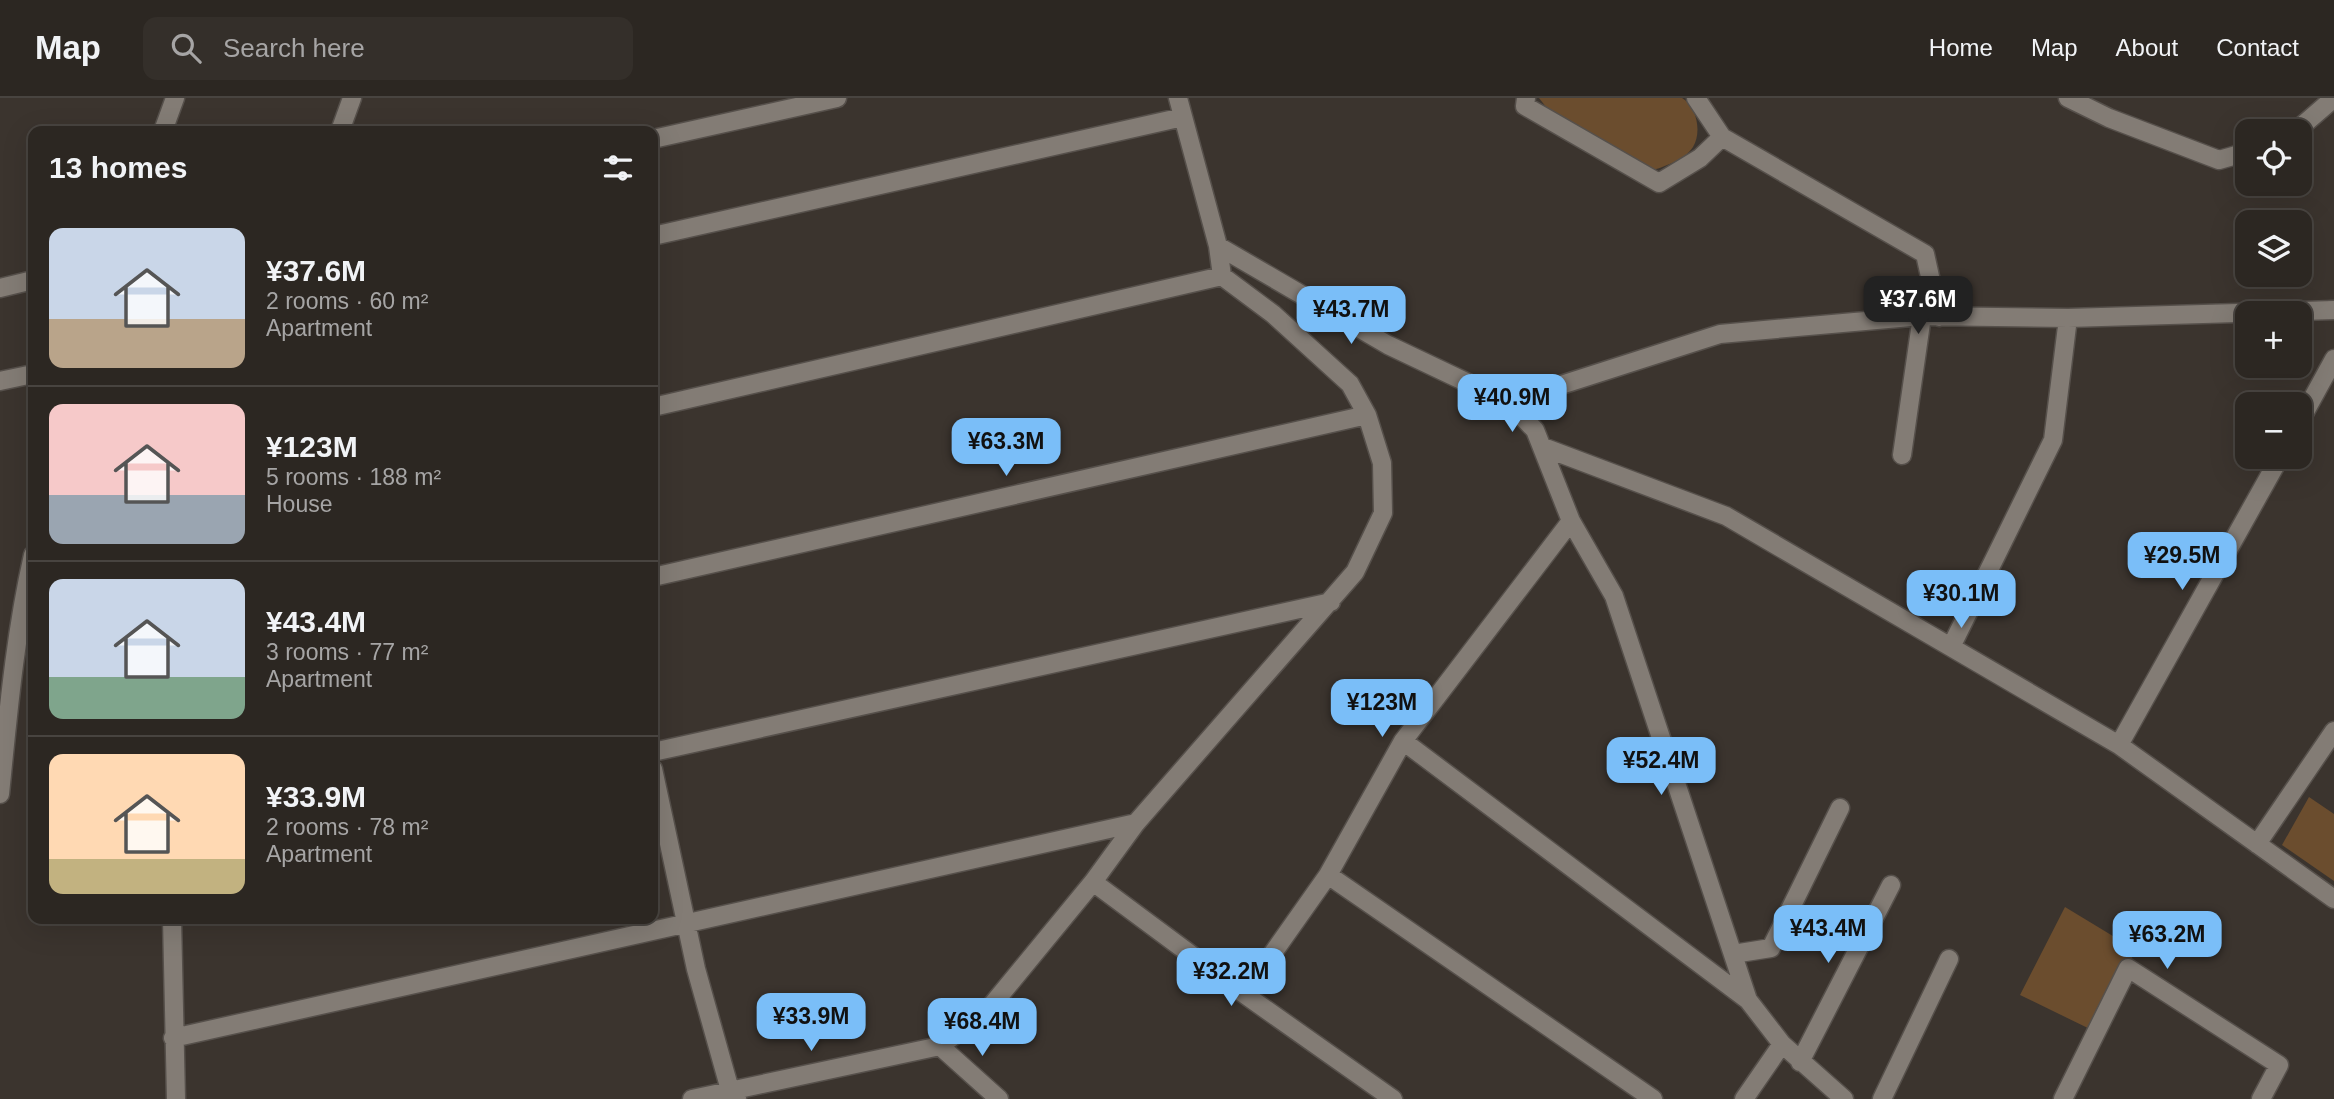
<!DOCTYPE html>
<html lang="en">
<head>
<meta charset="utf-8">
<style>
	:root { --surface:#2c2722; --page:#342f2a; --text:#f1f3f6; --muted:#a6a5a5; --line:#484440; --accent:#7abef8 }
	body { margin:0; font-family:Arial,sans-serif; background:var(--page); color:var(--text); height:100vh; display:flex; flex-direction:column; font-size:26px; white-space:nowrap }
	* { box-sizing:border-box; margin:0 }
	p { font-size:23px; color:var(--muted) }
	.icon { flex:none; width:38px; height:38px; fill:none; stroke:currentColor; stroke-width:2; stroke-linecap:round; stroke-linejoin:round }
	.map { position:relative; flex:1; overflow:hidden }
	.panel { position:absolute; left:28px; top:28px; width:630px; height:798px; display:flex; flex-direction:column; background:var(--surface); border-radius:14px; box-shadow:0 7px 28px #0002,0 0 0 2px var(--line) }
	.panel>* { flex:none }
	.fabs { position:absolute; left:2235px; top:21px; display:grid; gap:14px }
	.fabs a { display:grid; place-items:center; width:77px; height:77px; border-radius:14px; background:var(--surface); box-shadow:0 7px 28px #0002,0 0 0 2px var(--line); font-size:35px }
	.price { position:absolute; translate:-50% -60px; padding:0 16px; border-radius:14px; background:var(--accent); color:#111; font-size:23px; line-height:46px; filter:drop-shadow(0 2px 4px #0008) }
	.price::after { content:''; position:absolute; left:50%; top:42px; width:21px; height:16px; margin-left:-10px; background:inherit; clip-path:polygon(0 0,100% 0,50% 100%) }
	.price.active { background:#222; color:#fff }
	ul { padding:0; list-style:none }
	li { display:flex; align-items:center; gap:21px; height:175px; padding:0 21px }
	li+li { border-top:2px solid var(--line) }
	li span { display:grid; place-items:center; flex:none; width:196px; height:140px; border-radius:14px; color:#555 }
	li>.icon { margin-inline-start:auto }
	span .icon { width:84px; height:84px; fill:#fffc; stroke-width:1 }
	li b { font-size:30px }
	h2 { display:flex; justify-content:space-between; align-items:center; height:84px; padding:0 21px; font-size:30px }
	header { display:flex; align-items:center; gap:42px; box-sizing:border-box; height:98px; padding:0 35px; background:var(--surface); border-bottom:2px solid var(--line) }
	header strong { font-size:33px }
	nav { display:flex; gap:38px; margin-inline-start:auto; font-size:24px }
	.search { width:490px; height:63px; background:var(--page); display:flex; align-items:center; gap:18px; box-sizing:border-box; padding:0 24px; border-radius:14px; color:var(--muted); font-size:26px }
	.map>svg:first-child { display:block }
	.green { fill:#6b4d2e }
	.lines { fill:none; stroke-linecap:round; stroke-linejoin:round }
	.street-casing { stroke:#56504b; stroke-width:21 }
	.secondary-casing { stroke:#56504b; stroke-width:21 }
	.street { stroke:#837c75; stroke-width:18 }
	.secondary { stroke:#837c75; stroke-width:18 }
</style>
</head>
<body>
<header>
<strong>Map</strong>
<div class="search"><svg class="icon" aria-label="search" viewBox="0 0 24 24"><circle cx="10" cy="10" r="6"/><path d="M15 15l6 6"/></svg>Search here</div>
<nav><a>Home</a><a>Map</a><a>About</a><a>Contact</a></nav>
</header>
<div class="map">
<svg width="2334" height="1001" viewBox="0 0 2334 1001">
	<rect width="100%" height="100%" fill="#3b342e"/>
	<!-- green -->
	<path class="green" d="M 1539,0 L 1682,0 C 1697,9 1702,34 1693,49 C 1685,62 1663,69 1650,73 L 1550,14 Z
		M 2309,699 L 2334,716 L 2334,783 L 2282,747 Z
		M 2065,809 L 2136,852 L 2094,933 L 2020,897 Z"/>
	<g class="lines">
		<defs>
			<path id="street" d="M 1526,0 L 1525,8 L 1659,85 L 1700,60 L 1722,39
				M 1696,0 L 1722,39 L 1925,156 L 1939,219
				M 2068,0 L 2109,20 L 2219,62 L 2247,54
				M 163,33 L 175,0
				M 340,33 L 352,0
				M 2296,33 L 2334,0
				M 653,138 L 1183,19
				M 1218,148 L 1388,247 L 1508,304 L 1535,332 L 1571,423 L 1614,498 L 1748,902 L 1782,946 L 1844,1001
				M 0,283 L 33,276
				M 1508,304 L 1720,236 L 1922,218 L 2068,220 L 2334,212
				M 653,309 L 1222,178
				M 2300,323 L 2334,261
				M 1543,349 L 1726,418 L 2119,647 L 2334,801
				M 1902,357 L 1922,218
				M 653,479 L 1367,317
				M 1951,549 L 2053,342 L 2068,220
				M 1403,643 L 1748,902
				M 2119,647 L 2280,359
				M 653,654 L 1331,504
				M 653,671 L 696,871 L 730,992 L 737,999
				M 0,696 C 8,617 15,536 33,457
				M 2257,746 L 2334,633
				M 1328,777 L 1653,1001
				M 1093,784 L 1244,896 L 1393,1001
				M 172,821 L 176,1001
				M 1733,856 L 1771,850 L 1840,710
				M 1244,896 L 1328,777 L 1403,643 L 1571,423
				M 173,940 L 1136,725
				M 940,948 L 999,1001
				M 1800,964 L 1891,787
				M 692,1001 L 940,948 L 987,913 L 1093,784 L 1136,725 L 1355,474 L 1383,415 L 1382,365 L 1367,317 L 1350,286 L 1273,216 L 1222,178 L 1218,148 L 1178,0
				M 1744,1001 L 1782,946
				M 1882,1001 L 1949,861
				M 2063,1001 L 2128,870 L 2279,967 L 2261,1001"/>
			<path id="secondary" d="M 653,41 L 837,0
				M 0,190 L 33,182"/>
		</defs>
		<!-- street casing -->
		<use href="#street" class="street-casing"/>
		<!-- secondary casing -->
		<use href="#secondary" class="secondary-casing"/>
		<!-- street -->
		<use href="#street" class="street"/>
		<!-- secondary -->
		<use href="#secondary" class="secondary"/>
	</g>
</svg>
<div class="fabs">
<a><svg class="icon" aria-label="locate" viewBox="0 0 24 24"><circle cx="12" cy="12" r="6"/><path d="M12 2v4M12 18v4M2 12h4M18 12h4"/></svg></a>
<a><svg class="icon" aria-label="layers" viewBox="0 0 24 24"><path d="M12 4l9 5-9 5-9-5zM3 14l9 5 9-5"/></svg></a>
<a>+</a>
<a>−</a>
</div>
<b class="price active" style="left:1918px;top:238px">¥37.6M</b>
<b class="price" style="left:1351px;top:248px">¥43.7M</b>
<b class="price" style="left:1512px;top:336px">¥40.9M</b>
<b class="price" style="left:1006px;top:380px">¥63.3M</b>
<b class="price" style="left:2182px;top:494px">¥29.5M</b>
<b class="price" style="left:1961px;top:532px">¥30.1M</b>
<b class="price" style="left:1382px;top:641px">¥123M</b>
<b class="price" style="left:1661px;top:699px">¥52.4M</b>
<b class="price" style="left:1828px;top:867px">¥43.4M</b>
<b class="price" style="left:2167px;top:873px">¥63.2M</b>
<b class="price" style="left:1231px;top:910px">¥32.2M</b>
<b class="price" style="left:811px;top:955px">¥33.9M</b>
<b class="price" style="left:982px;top:960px">¥68.4M</b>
<section class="panel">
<h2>13 homes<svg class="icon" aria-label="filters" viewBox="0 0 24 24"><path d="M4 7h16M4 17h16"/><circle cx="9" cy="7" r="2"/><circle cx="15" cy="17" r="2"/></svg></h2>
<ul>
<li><span style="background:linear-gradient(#c9d6e8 65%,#b9a48a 0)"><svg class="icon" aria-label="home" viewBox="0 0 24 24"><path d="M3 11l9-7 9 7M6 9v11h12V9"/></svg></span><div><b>¥37.6M</b><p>2 rooms · 60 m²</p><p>Apartment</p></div></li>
<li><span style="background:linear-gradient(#f6c9c9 65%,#9aa5b1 0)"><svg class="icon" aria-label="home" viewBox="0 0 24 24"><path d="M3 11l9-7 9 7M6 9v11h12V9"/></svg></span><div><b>¥123M</b><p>5 rooms · 188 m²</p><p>House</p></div></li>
<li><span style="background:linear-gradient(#c9d6e8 70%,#7fa58c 0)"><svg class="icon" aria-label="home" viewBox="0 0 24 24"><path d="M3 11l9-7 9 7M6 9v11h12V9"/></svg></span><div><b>¥43.4M</b><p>3 rooms · 77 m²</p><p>Apartment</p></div></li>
<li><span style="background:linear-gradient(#ffd9b3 75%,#c2b280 0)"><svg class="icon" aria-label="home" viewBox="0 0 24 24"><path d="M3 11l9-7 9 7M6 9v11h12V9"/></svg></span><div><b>¥33.9M</b><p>2 rooms · 78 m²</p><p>Apartment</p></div></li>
</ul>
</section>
</div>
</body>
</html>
